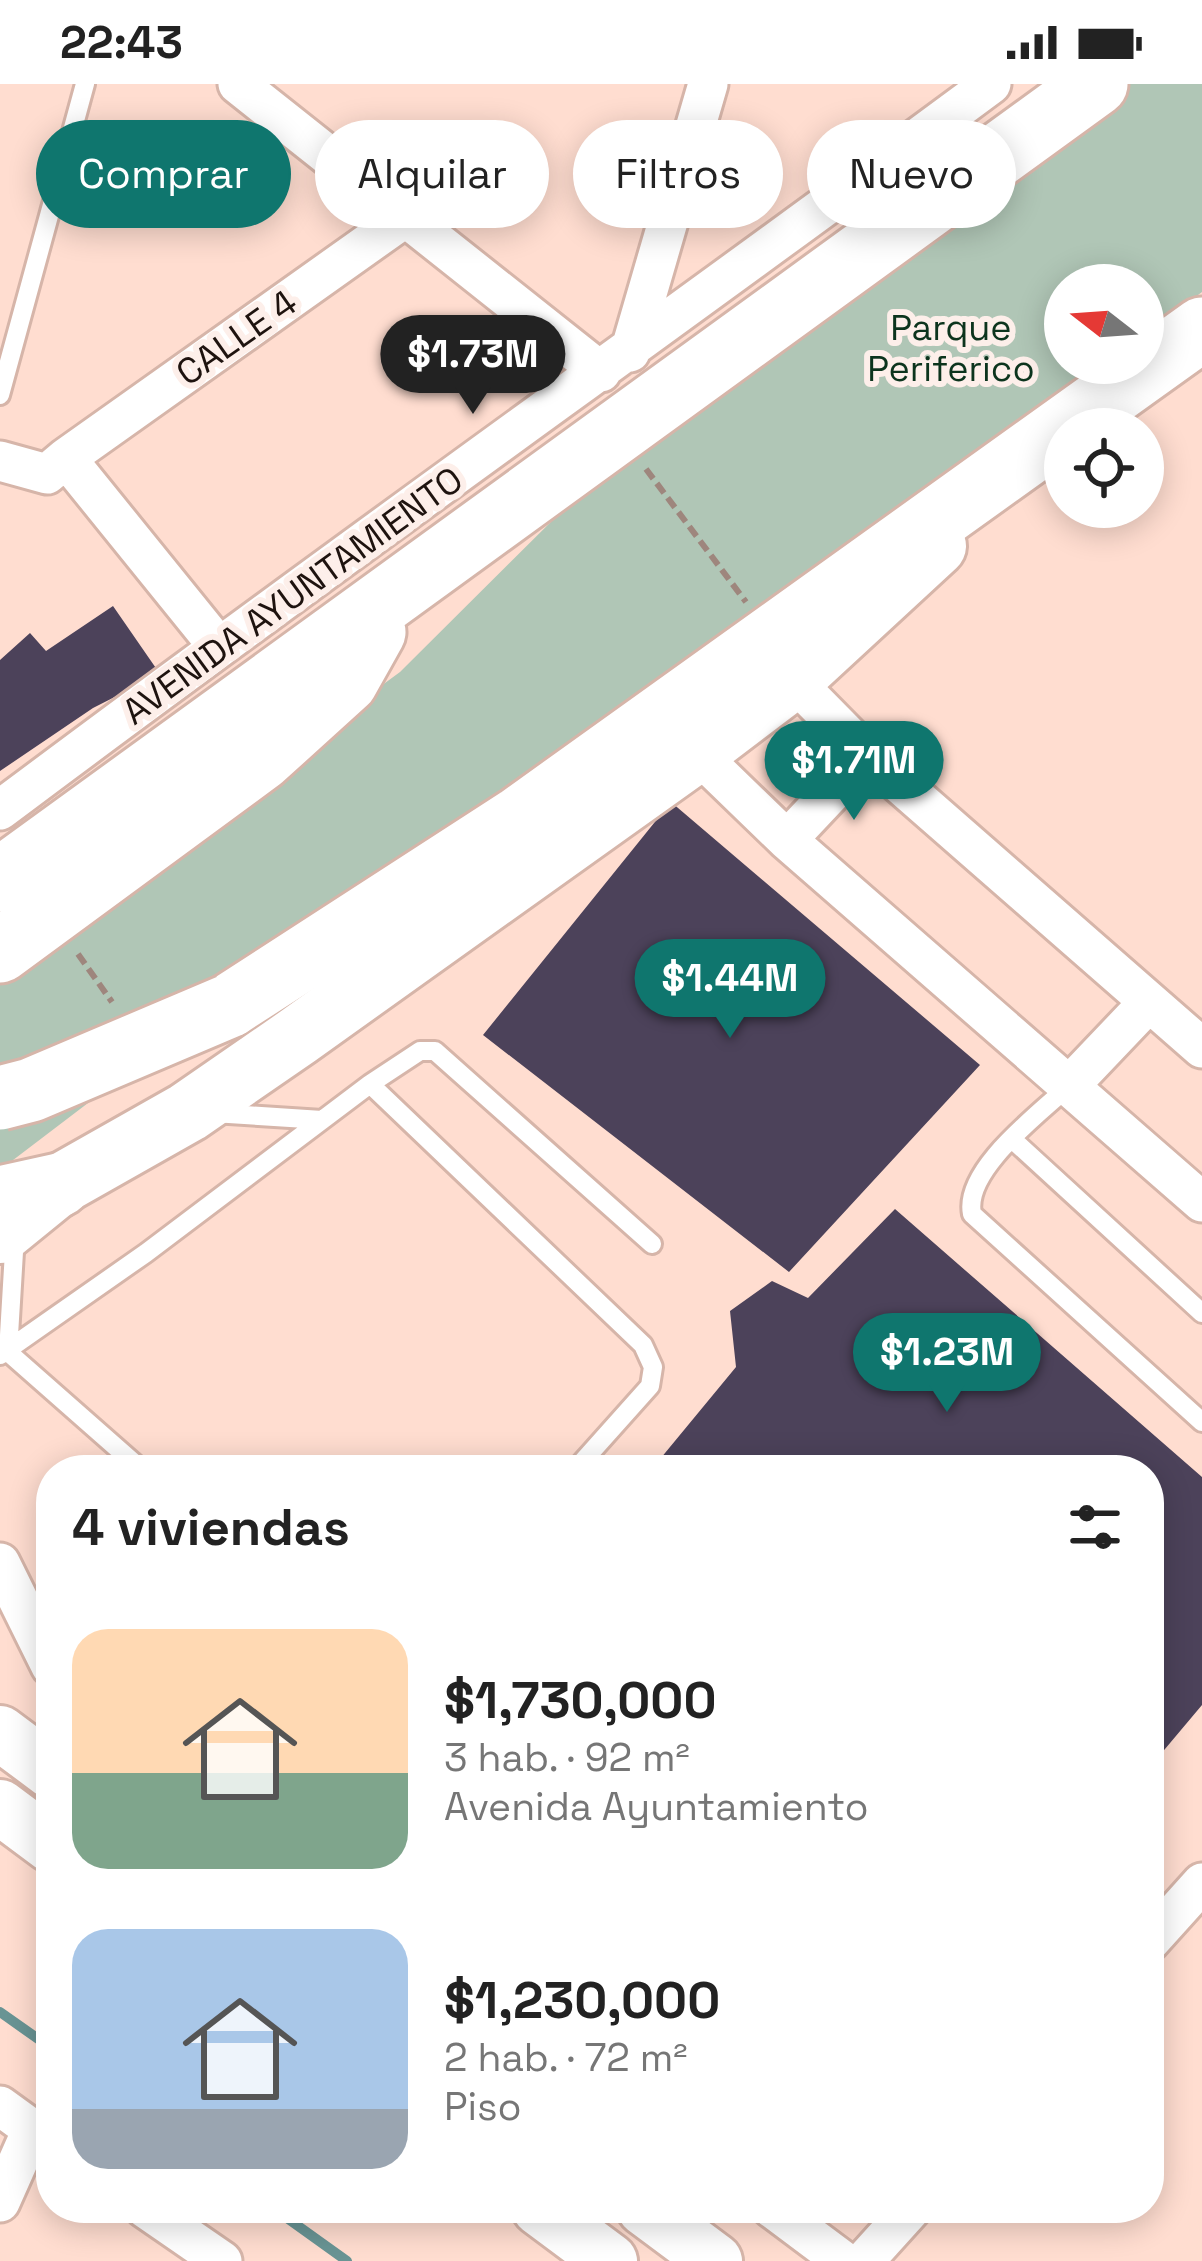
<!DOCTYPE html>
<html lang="es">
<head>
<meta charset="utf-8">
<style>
	:root { --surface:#fff; --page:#f2f2f2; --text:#222; --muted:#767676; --accent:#0f766e }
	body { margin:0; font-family:"Space Grotesk",sans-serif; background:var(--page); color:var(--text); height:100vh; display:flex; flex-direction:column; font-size:45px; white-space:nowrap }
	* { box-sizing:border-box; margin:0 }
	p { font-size:39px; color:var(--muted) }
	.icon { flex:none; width:66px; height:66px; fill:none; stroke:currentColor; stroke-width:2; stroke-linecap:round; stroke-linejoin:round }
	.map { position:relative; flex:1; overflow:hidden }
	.panel { position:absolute; left:36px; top:1371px; width:1128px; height:768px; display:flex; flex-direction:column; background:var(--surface); border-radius:48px; box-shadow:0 6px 30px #0003 }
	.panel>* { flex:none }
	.guide { position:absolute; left:36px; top:36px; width:1131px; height:108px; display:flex; gap:24px }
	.needle { width:78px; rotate:287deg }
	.tools { position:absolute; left:1044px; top:180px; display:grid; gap:24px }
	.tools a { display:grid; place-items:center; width:120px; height:120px; border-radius:50%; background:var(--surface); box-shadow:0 6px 30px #0003; font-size:60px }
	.price { position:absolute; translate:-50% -102px; padding:0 27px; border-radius:42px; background:var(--accent); color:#fff; font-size:39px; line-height:78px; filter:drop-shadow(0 3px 6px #0008) }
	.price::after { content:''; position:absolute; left:50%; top:72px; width:36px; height:27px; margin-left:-18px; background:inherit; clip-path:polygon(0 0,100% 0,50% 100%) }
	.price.active { background:#222; color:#fff }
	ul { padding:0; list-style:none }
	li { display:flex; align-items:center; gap:36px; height:300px; padding:0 36px }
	li span { display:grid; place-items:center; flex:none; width:336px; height:240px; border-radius:36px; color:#555 }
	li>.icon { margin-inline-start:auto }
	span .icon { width:144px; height:144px; fill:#fffc; stroke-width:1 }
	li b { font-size:51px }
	h2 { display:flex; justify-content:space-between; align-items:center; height:144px; padding:0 36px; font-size:51px }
	.chip { padding:0 42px; border-radius:54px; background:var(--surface); box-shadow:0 6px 30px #0003; font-size:42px; line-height:108px }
	.chip.active { background:var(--accent); color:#fff }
	.status { display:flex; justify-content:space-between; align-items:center; height:84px; padding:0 60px; background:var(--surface); direction:ltr }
	.status svg { height:33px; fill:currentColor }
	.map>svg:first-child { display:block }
	.green { fill:#b0c6b6 }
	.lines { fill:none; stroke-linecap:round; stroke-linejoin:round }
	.stream { stroke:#699494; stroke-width:10 }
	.building { fill:#4c425a }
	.service-casing { stroke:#d6b5a9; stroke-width:24 }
	.minor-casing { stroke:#d6b5a9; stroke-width:45 }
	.secondary-casing { stroke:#d6b5a9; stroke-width:60 }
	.primary-casing { stroke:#d6b5a9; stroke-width:66 }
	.trunk-casing { stroke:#d6b5a9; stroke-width:69 }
	.path { stroke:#9e867d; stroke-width:6; stroke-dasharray:12 6; stroke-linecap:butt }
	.service { stroke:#fff; stroke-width:18 }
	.minor { stroke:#fff; stroke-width:39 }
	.secondary { stroke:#fff; stroke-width:54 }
	.primary { stroke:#fff; stroke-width:60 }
	.trunk { stroke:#fff; stroke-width:63 }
	.trunk-bridge-casing { stroke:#d6b5a9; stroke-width:69; stroke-linecap:butt }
	.trunk-bridge { stroke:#fff; stroke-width:63 }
	.labels { text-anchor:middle; stroke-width:12; stroke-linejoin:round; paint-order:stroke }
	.park-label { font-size:36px; fill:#0c341d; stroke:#fdefea }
	.street-label { font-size:36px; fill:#1e130f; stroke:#fdefea }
</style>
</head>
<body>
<div class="status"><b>22:43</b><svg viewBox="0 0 49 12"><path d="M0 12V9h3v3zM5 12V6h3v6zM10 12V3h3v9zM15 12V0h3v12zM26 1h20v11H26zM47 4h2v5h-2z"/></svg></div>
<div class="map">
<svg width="1202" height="2177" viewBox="0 0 1202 2177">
	<rect width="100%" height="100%" fill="#ffddd0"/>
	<!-- green -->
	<path class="green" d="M 1129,0 L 1202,0 L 1202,208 L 1143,252 L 1143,201 L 1065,201 L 1065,279 L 1106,279 L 226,914 L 0,1086 L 0,882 L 400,588 L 582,407 Z"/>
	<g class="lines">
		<!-- stream -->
		<path class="stream" d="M 0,1928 L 51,1964
			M 273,2124 L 347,2177"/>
	</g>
	<!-- building -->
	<path class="building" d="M 113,522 L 160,590 L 93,624 L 0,687 L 0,576 L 30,549 L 46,567 Z
		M 671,718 L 980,981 L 789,1188 L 483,951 Z
		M 895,1125 L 1202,1393 L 1202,1621 L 1149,1684 L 1149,1386 L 651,1386 L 736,1283 L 730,1227 L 772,1197 L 808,1214 Z"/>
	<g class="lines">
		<defs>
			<path id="service" d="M 0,311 L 85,0
				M 370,1000 L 643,1261 L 653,1283 L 650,1302 L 575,1386
				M 1070,1001 C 1039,1030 963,1086 972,1130 L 1202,1338
				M 213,1029 L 322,1036
				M 1012,1055 L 1202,1229
				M 15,1151 L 8,1268 L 142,1386
				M 0,1271 L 146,1169 L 370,1000 L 420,967 L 435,967 L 652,1160"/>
			<path id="minor" d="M 238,0 L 601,288
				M 630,268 L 708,0
				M 66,374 L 407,132
				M 0,377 L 47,390 L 66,374 L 218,562
				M 792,595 L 867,671 L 1202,964
				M 696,668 L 787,756 L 1202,1118
				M 0,726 C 327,480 662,244 991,0
				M 787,756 L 867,671
				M 1070,1001 L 1149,918
				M 0,1479 L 51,1582
				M 1149,1858 L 1202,1799
				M 0,2022 L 51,2059
				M 0,2118 L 32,2046
				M 145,2124 L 222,2177
				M 772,2124 L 843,2177
				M 864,2177 L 912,2124"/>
			<path id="secondary" d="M 0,1649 L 51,1687
				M 0,1723 L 51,1761
				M 539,2124 L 610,2177
				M 644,2124 L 715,2177"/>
			<path id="primary" d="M 0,1149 L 59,1101 L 188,1028 L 298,952 L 696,668 L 792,595 L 936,462"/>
			<path id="trunk" d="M 0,796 L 1096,0
				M 0,867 L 261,675 L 346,598 L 374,548
				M 229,922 L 518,735 L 1202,245
				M 0,1114 L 59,1101"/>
		</defs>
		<!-- service casing -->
		<use href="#service" class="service-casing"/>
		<!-- minor casing -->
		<use href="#minor" class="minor-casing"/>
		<!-- secondary casing -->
		<use href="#secondary" class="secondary-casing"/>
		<!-- primary casing -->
		<use href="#primary" class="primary-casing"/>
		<!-- trunk casing -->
		<use href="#trunk" class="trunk-casing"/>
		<!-- path -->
		<path class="path" d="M 646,385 L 746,518
			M 78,870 L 112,918"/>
		<!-- service -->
		<use href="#service" class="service"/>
		<!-- minor -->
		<use href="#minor" class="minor"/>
		<!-- secondary -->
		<use href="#secondary" class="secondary"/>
		<!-- primary -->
		<use href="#primary" class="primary"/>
		<!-- trunk -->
		<use href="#trunk" class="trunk"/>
		<defs>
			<path id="trunk-bridge" d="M 0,1014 L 31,1006 L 229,922"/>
		</defs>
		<!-- trunk-bridge casing -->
		<use href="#trunk-bridge" class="trunk-bridge-casing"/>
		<!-- trunk-bridge -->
		<use href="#trunk-bridge" class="trunk-bridge"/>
	</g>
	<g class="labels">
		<!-- park labels -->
		<g class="park-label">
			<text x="951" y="256">Parque<tspan x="951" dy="41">Periferico</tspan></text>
		</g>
		<!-- street labels -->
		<g class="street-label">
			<text transform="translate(236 253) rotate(-35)" y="13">CALLE 4</text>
			<text transform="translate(292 511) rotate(-36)" y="13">AVENIDA AYUNTAMIENTO</text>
		</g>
	</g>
</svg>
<div class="tools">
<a><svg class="needle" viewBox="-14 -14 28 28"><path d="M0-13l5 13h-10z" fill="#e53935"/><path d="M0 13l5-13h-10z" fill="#767676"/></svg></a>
<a><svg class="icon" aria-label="locate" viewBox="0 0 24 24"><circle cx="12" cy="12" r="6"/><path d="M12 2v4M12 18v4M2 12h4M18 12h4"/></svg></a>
</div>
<b class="price active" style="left:473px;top:333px">$1.73M</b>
<b class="price" style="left:854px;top:739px">$1.71M</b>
<b class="price" style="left:730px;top:957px">$1.44M</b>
<b class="price" style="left:947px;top:1331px">$1.23M</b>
<div class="guide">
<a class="chip active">Comprar</a>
<a class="chip">Alquilar</a>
<a class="chip">Filtros</a>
<a class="chip">Nuevo</a>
</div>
<section class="panel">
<h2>4 viviendas<svg class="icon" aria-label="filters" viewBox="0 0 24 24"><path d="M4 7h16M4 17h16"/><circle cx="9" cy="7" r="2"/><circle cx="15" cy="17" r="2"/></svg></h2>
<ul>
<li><span style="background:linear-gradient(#ffd9b3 60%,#7fa58c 0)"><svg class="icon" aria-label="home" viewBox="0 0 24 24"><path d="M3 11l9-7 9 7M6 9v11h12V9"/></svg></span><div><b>$1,730,000</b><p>3 hab. · 92 m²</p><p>Avenida Ayuntamiento</p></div></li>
<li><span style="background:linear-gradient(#a9c7e8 75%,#9aa5b1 0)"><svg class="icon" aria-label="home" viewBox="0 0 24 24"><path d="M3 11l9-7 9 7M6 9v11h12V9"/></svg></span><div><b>$1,230,000</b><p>2 hab. · 72 m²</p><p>Piso</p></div></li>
</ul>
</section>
</div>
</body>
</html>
